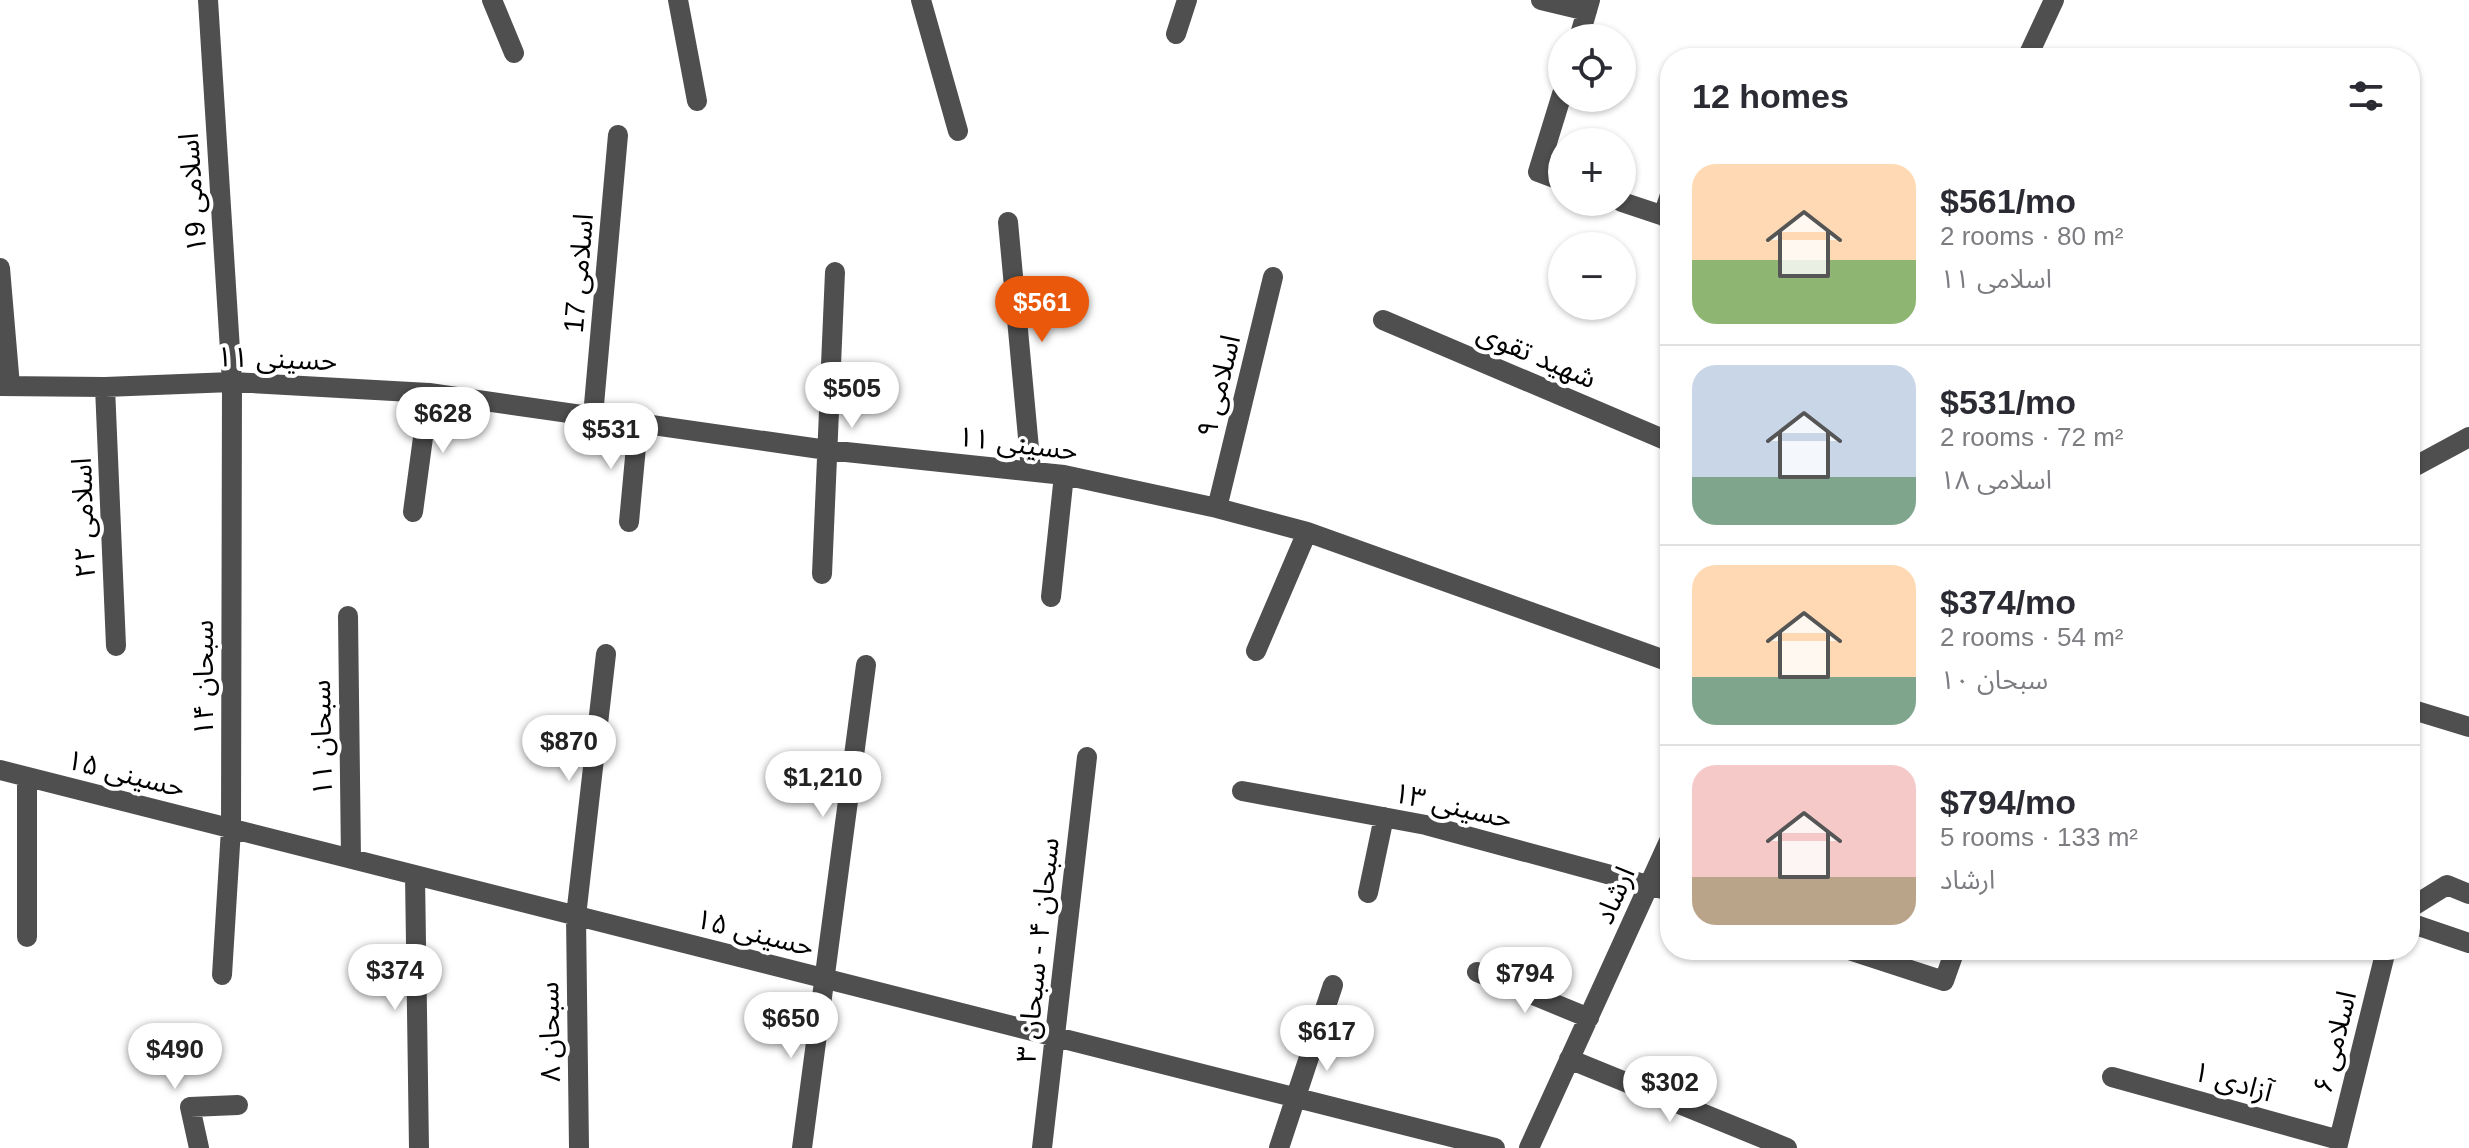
<!DOCTYPE html>
<html lang="en">
<head>
<meta charset="utf-8">
<style>
	:root { --surface:#fff; --page:#f2f2f3; --text:#2b2b33; --muted:#7c7c81; --line:#e1e1e2; --accent:#ea580c }
	body { margin:0; font-family:Helvetica,"Noto Sans Arabic",sans-serif; background:var(--page); color:var(--text); height:100vh; display:flex; flex-direction:column; font-size:30px; white-space:nowrap }
	* { box-sizing:border-box; margin:0 }
	p { font-size:26px; color:var(--muted) }
	.icon { flex:none; width:44px; height:44px; fill:none; stroke:currentColor; stroke-width:2; stroke-linecap:round; stroke-linejoin:round }
	.map { position:relative; flex:1; overflow:hidden }
	.details { position:absolute; left:1660px; top:48px; width:760px; height:912px; display:flex; flex-direction:column; background:var(--surface); border-radius:32px; box-shadow:0 2px 6px #0004 }
	.details>* { flex:none }
	.tools { position:absolute; left:1548px; top:24px; display:grid; gap:16px }
	.tools a { display:grid; place-items:center; width:88px; height:88px; border-radius:50%; background:var(--surface); box-shadow:0 2px 6px #0004; font-size:40px }
	.price { position:absolute; translate:-50% -68px; padding:0 18px; border-radius:28px; background:#fff; color:#222; font-size:26px; line-height:52px; filter:drop-shadow(0 2px 4px #0008) }
	.price::after { content:''; position:absolute; left:50%; top:48px; width:24px; height:18px; margin-left:-12px; background:inherit; clip-path:polygon(0 0,100% 0,50% 100%) }
	.price.selected { background:var(--accent); color:#fff }
	ul { padding:0; list-style:none }
	li { display:flex; align-items:center; gap:24px; height:200px; padding:0 32px }
	li+li { border-top:2px solid var(--line) }
	li span { display:grid; place-items:center; flex:none; width:224px; height:160px; border-radius:24px; color:#555 }
	li>.icon { margin-inline-start:auto }
	span .icon { width:96px; height:96px; fill:#fffc; stroke-width:1 }
	li b { font-size:34px }
	h2 { display:flex; justify-content:space-between; align-items:center; height:96px; padding:0 32px; font-size:34px }
	.map>svg:first-child { display:block }
	.lines { fill:none; stroke-linecap:round; stroke-linejoin:round }
	.minor { stroke:#4f4f4f; stroke-width:20 }
	.labels { text-anchor:middle; stroke-width:8; stroke-linejoin:round; paint-order:stroke }
	.street-label { font-size:28px; fill:#000; stroke:#fff }
</style>
</head>
<body>
<div class="map">
<svg width="2469" height="1148" viewBox="0 0 2469 1148">
	<rect width="100%" height="100%" fill="#fff"/>
	<g class="lines">
		<!-- minor -->
		<path class="minor" d="M 208,0 L 232,382 L 231,829 L 222,975
			M 492,0 L 514,53
			M 678,0 L 697,101
			M 921,0 L 958,131
			M 1541,0 L 1587,11
			M 1176,34 L 1187,0
			M 1579,38 L 1590,0
			M 2027,58 L 2054,0
			M 1562,94 L 1538,172 L 1562,181
			M 1622,202 L 1670,218
			M 1663,216 L 1670,195
			M 1008,222 L 1031,470
			M 0,268 L 10,386
			M 1383,320 L 1670,442
			M 0,386 L 105,387 L 232,382 L 429,393 L 827,450 L 1064,475 L 1217,508 L 1307,532 L 1670,662
			M 105,387 L 116,646
			M 593,416 L 618,135
			M 2410,469 L 2469,437
			M 1217,508 L 1273,277
			M 413,512 L 429,393
			M 629,522 L 638,425
			M 822,574 L 835,272
			M 1051,597 L 1064,475
			M 348,616 L 351,859
			M 1256,651 L 1307,532
			M 2410,709 L 2469,727
			M 0,770 L 1495,1148
			M 1242,791 L 1426,825 L 1670,891
			M 415,875 L 419,1148
			M 1368,893 L 1384,817
			M 2410,908 L 2447,885 L 2469,894
			M 2410,923 L 2469,943
			M 27,937 L 27,777
			M 1849,950 L 1944,981 L 1955,950
			M 1477,972 L 1589,1018
			M 1569,1059 L 1787,1148
			M 2112,1077 L 2339,1140
			M 199,1148 L 190,1107 L 238,1105
			M 579,1148 L 576,916 L 606,654
			M 802,1148 L 866,665
			M 1042,1148 L 1087,757
			M 1279,1148 L 1333,985
			M 1529,1148 L 1670,839
			M 2337,1148 L 2386,950"/>
	</g>
	<g class="labels">
		<!-- street labels -->
		<g class="street-label">
			<text transform="translate(192 193) rotate(-94)" y="10">اسلامی ۱9</text>
			<text transform="translate(578 273) rotate(-85)" y="10">اسلامی 17</text>
			<text transform="translate(1537 355) rotate(23)" y="10">شهید تقوی</text>
			<text transform="translate(277 358) rotate(2)" y="10">حسینی ۱۱</text>
			<text transform="translate(1218 386) rotate(-76)" y="10">اسلامی ۹</text>
			<text transform="translate(1018 443) rotate(7)" y="10">حسینی ۱۱</text>
			<text transform="translate(83 518) rotate(-92)" y="10">اسلامی ۲۲</text>
			<text transform="translate(203 678) rotate(-90)" y="10">سبحان ۱۴</text>
			<text transform="translate(321 738) rotate(-91)" y="10">سبحان ۱۱</text>
			<text transform="translate(126 773) rotate(14)" y="10">حسینی ۱۵</text>
			<text transform="translate(1453 805) rotate(13)" y="10">حسینی ۱۳</text>
			<text transform="translate(1614 895) rotate(-66)" y="10">ارشاد</text>
			<text transform="translate(755 932) rotate(14)" y="10">حسینی ۱۵</text>
			<text transform="translate(1037 950) rotate(-84)" y="10">سبحان ۴ - سبحان ۳</text>
			<text transform="translate(549 1032) rotate(-91)" y="10">سبحان ۸</text>
			<text transform="translate(2334 1042) rotate(-76)" y="10">اسلامی ۶</text>
			<text transform="translate(2233 1081) rotate(16)" y="10">آزادی ۱</text>
		</g>
	</g>
</svg>
<div class="tools">
<a><svg class="icon" aria-label="locate" viewBox="0 0 24 24"><circle cx="12" cy="12" r="6"/><path d="M12 2v4M12 18v4M2 12h4M18 12h4"/></svg></a>
<a>+</a>
<a>−</a>
</div>
<b class="price selected" style="left:1042px;top:344px">$561</b>
<b class="price" style="left:852px;top:430px">$505</b>
<b class="price" style="left:443px;top:455px">$628</b>
<b class="price" style="left:611px;top:471px">$531</b>
<b class="price" style="left:569px;top:783px">$870</b>
<b class="price" style="left:823px;top:819px">$1,210</b>
<b class="price" style="left:395px;top:1012px">$374</b>
<b class="price" style="left:1525px;top:1015px">$794</b>
<b class="price" style="left:791px;top:1060px">$650</b>
<b class="price" style="left:1327px;top:1073px">$617</b>
<b class="price" style="left:175px;top:1091px">$490</b>
<b class="price" style="left:1670px;top:1124px">$302</b>
<section class="details">
<h2>12 homes<svg class="icon" aria-label="filters" viewBox="0 0 24 24"><path d="M4 7h16M4 17h16"/><circle cx="9" cy="7" r="2"/><circle cx="15" cy="17" r="2"/></svg></h2>
<ul>
<li><span style="background:linear-gradient(#ffd9b3 60%,#8fb573 0)"><svg class="icon" aria-label="home" viewBox="0 0 24 24"><path d="M3 11l9-7 9 7M6 9v11h12V9"/></svg></span><div><b>$561/mo</b><p>2 rooms · 80 m²</p><p>اسلامی ۱۱</p></div></li>
<li><span style="background:linear-gradient(#c9d6e8 70%,#7fa58c 0)"><svg class="icon" aria-label="home" viewBox="0 0 24 24"><path d="M3 11l9-7 9 7M6 9v11h12V9"/></svg></span><div><b>$531/mo</b><p>2 rooms · 72 m²</p><p>اسلامی ۱۸</p></div></li>
<li><span style="background:linear-gradient(#ffd9b3 70%,#7fa58c 0)"><svg class="icon" aria-label="home" viewBox="0 0 24 24"><path d="M3 11l9-7 9 7M6 9v11h12V9"/></svg></span><div><b>$374/mo</b><p>2 rooms · 54 m²</p><p>سبحان ۱۰</p></div></li>
<li><span style="background:linear-gradient(#f6c9c9 70%,#b9a48a 0)"><svg class="icon" aria-label="home" viewBox="0 0 24 24"><path d="M3 11l9-7 9 7M6 9v11h12V9"/></svg></span><div><b>$794/mo</b><p>5 rooms · 133 m²</p><p>ارشاد</p></div></li>
</ul>
</section>
</div>
</body>
</html>
